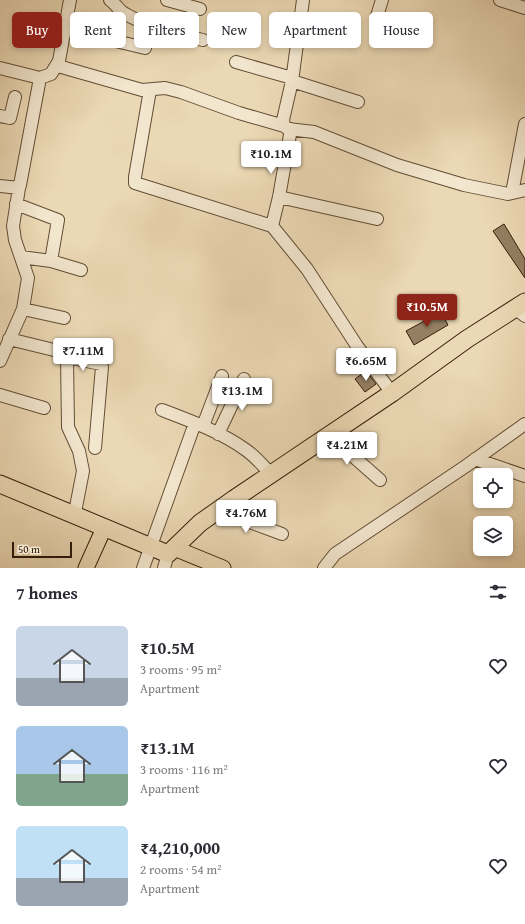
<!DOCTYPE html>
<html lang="en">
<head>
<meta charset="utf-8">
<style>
	:root { --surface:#fff; --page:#f7f7f7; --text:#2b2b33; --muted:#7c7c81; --accent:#8f2418 }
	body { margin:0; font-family:"Gentium Book Plus",serif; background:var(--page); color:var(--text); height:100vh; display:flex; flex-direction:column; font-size:15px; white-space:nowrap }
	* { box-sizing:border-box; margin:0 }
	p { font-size:13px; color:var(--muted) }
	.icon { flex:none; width:22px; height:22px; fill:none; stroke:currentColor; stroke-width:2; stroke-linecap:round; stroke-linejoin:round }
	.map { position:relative; height:568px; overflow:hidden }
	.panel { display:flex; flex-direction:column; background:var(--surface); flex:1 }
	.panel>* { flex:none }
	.hud { position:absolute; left:12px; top:12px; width:501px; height:36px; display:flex; gap:8px }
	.buttons { position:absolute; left:473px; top:468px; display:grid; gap:8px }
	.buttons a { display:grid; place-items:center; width:40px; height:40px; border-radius:6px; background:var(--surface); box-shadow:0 2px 6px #0003; font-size:20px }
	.scale { position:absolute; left:12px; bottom:10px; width:60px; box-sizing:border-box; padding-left:4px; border:2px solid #361f0a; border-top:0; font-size:11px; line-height:14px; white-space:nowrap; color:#361f0a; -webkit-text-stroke:3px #f2e6ce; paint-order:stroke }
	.price { position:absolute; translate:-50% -34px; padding:0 9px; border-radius:4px; background:#fff; color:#222; font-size:13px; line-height:26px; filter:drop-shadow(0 1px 2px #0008) }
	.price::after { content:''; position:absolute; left:50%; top:24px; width:12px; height:9px; margin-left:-6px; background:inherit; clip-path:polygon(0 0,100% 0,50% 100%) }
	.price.current { background:var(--accent); color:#fff }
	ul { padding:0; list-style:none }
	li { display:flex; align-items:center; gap:12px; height:100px; padding:0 16px }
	li span { display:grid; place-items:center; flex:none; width:112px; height:80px; border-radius:6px; color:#555 }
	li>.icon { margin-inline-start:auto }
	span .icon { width:48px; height:48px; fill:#fffc; stroke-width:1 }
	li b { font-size:17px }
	h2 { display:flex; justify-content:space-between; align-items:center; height:48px; padding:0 16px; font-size:17px }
	.chip { padding:0 14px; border-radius:6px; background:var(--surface); box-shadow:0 2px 6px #0003; font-size:14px; line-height:36px }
	.chip.current { background:var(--accent); color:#fff }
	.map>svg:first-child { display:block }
	.building { fill:#947f62; stroke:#361f0a }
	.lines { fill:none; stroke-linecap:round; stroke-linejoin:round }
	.minor-casing { stroke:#634d34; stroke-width:14 }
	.major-casing { stroke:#361f0a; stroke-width:17 }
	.highway-casing { stroke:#361f0a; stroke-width:19 }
	.minor { stroke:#f2e6ce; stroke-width:12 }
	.major { stroke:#ebd8b4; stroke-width:15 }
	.highway { stroke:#ebd8b4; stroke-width:17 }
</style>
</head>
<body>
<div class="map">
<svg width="525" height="568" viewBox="0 0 525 568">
	<rect width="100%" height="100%" fill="#ebd8b4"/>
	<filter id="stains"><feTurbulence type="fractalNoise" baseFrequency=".005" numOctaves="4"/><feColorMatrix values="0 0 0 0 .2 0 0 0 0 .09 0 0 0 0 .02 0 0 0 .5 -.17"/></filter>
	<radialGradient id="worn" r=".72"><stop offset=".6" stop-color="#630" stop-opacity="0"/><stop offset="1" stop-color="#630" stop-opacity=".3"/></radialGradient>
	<!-- building -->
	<path class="building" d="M 504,224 L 525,259 L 525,278 L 493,231 Z
		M 441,312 L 448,325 L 414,345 L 406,331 Z
		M 366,371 L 376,384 L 365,392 L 355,379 Z"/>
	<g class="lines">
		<defs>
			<path id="minor" d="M 110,0 C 114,3 117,7 121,11 C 137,23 183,36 203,40
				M 167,0 L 200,9
				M 303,0 L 292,81 L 283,120 L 284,126 L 288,129 L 314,132 L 397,165 L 464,185 L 508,194 L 525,190
				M 500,0 L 525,8
				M 377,16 L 382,0
				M 65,29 L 145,48
				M 236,62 L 292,78
				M 58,66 L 142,90 L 165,88 L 181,92 L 239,113 L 284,126
				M 0,68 L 40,78 L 51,74 L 59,61 L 70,0
				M 292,81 L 358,102
				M 150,90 L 135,177 L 135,183 L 272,226 L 307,269 L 357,346 L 392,393
				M 0,116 L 10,118 L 15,97
				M 0,186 L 19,188 L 20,185 L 40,78
				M 19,188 L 13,226 L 15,240 L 28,278 L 23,309
				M 512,193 L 525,124
				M 279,197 L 377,219
				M 16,204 L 58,220 L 51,261
				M 272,226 L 279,197 L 291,129
				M 21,257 L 51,261 L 81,270
				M 516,309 L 525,316
				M 9,339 L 58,351 L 67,357 L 101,364 L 102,367 L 95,448
				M 67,357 L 68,427 L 79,451 L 83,471 L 76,507
				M 0,361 L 23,309 L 64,318
				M 0,395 L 44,408
				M 162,410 C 191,421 221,432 246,450 C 256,457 263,466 271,474
				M 203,426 L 222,376
				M 218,434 L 244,379
				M 329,435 L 380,480
				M 475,459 L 525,476
				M 218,510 L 282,534
				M 143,568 L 195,423
				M 164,568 L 168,554
				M 324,568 L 335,554 L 466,466 L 525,424"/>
			<path id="major" d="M 174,548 L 223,568
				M 86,568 L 104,528"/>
			<path id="highway" d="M 0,484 L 168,554 L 200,523 L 234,499 L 392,393 L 467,339 L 525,302"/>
		</defs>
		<!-- minor casing -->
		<use href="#minor" class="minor-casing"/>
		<!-- major casing -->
		<use href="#major" class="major-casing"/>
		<!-- highway casing -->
		<use href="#highway" class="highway-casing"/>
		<!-- minor -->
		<use href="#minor" class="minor"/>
		<!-- major -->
		<use href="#major" class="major"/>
		<!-- highway -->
		<use href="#highway" class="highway"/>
	</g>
	<rect width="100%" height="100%" filter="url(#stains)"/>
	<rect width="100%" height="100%" fill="url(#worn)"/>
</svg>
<div class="buttons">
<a><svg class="icon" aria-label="locate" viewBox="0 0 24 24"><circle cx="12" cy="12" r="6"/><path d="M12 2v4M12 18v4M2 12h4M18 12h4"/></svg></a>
<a><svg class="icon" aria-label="layers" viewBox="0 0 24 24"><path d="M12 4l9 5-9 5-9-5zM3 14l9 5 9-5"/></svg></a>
</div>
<div class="scale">50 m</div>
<b class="price" style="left:271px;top:175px">₹10.1M</b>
<b class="price current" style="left:427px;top:328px">₹10.5M</b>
<b class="price" style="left:83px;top:372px">₹7.11M</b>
<b class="price" style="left:366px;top:382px">₹6.65M</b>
<b class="price" style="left:242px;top:412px">₹13.1M</b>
<b class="price" style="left:347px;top:466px">₹4.21M</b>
<b class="price" style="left:246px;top:534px">₹4.76M</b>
<div class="hud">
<a class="chip current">Buy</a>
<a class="chip">Rent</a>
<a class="chip">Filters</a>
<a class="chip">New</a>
<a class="chip">Apartment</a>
<a class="chip">House</a>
</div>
</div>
<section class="panel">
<h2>7 homes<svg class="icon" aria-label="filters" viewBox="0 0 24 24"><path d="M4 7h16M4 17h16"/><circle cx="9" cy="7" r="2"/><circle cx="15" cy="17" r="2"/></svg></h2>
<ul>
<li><span style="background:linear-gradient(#c9d6e8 65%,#9aa5b1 0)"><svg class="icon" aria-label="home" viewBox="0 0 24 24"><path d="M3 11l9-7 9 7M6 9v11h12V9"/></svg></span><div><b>₹10.5M</b><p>3 rooms · 95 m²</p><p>Apartment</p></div><svg class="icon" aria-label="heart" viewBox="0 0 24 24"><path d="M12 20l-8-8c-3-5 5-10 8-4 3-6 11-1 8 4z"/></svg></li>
<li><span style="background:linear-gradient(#a9c7e8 60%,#7fa58c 0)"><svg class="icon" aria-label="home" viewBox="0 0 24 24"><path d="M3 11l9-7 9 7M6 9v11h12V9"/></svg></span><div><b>₹13.1M</b><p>3 rooms · 116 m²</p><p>Apartment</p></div><svg class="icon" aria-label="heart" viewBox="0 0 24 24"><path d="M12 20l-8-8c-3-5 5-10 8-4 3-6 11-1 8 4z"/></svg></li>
<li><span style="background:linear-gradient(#bfe0f5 65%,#9aa5b1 0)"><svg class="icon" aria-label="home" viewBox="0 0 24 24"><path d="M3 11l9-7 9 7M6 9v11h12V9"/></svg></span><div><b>₹4,210,000</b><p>2 rooms · 54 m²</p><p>Apartment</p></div><svg class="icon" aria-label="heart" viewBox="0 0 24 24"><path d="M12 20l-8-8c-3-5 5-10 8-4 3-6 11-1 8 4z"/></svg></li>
</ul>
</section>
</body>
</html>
